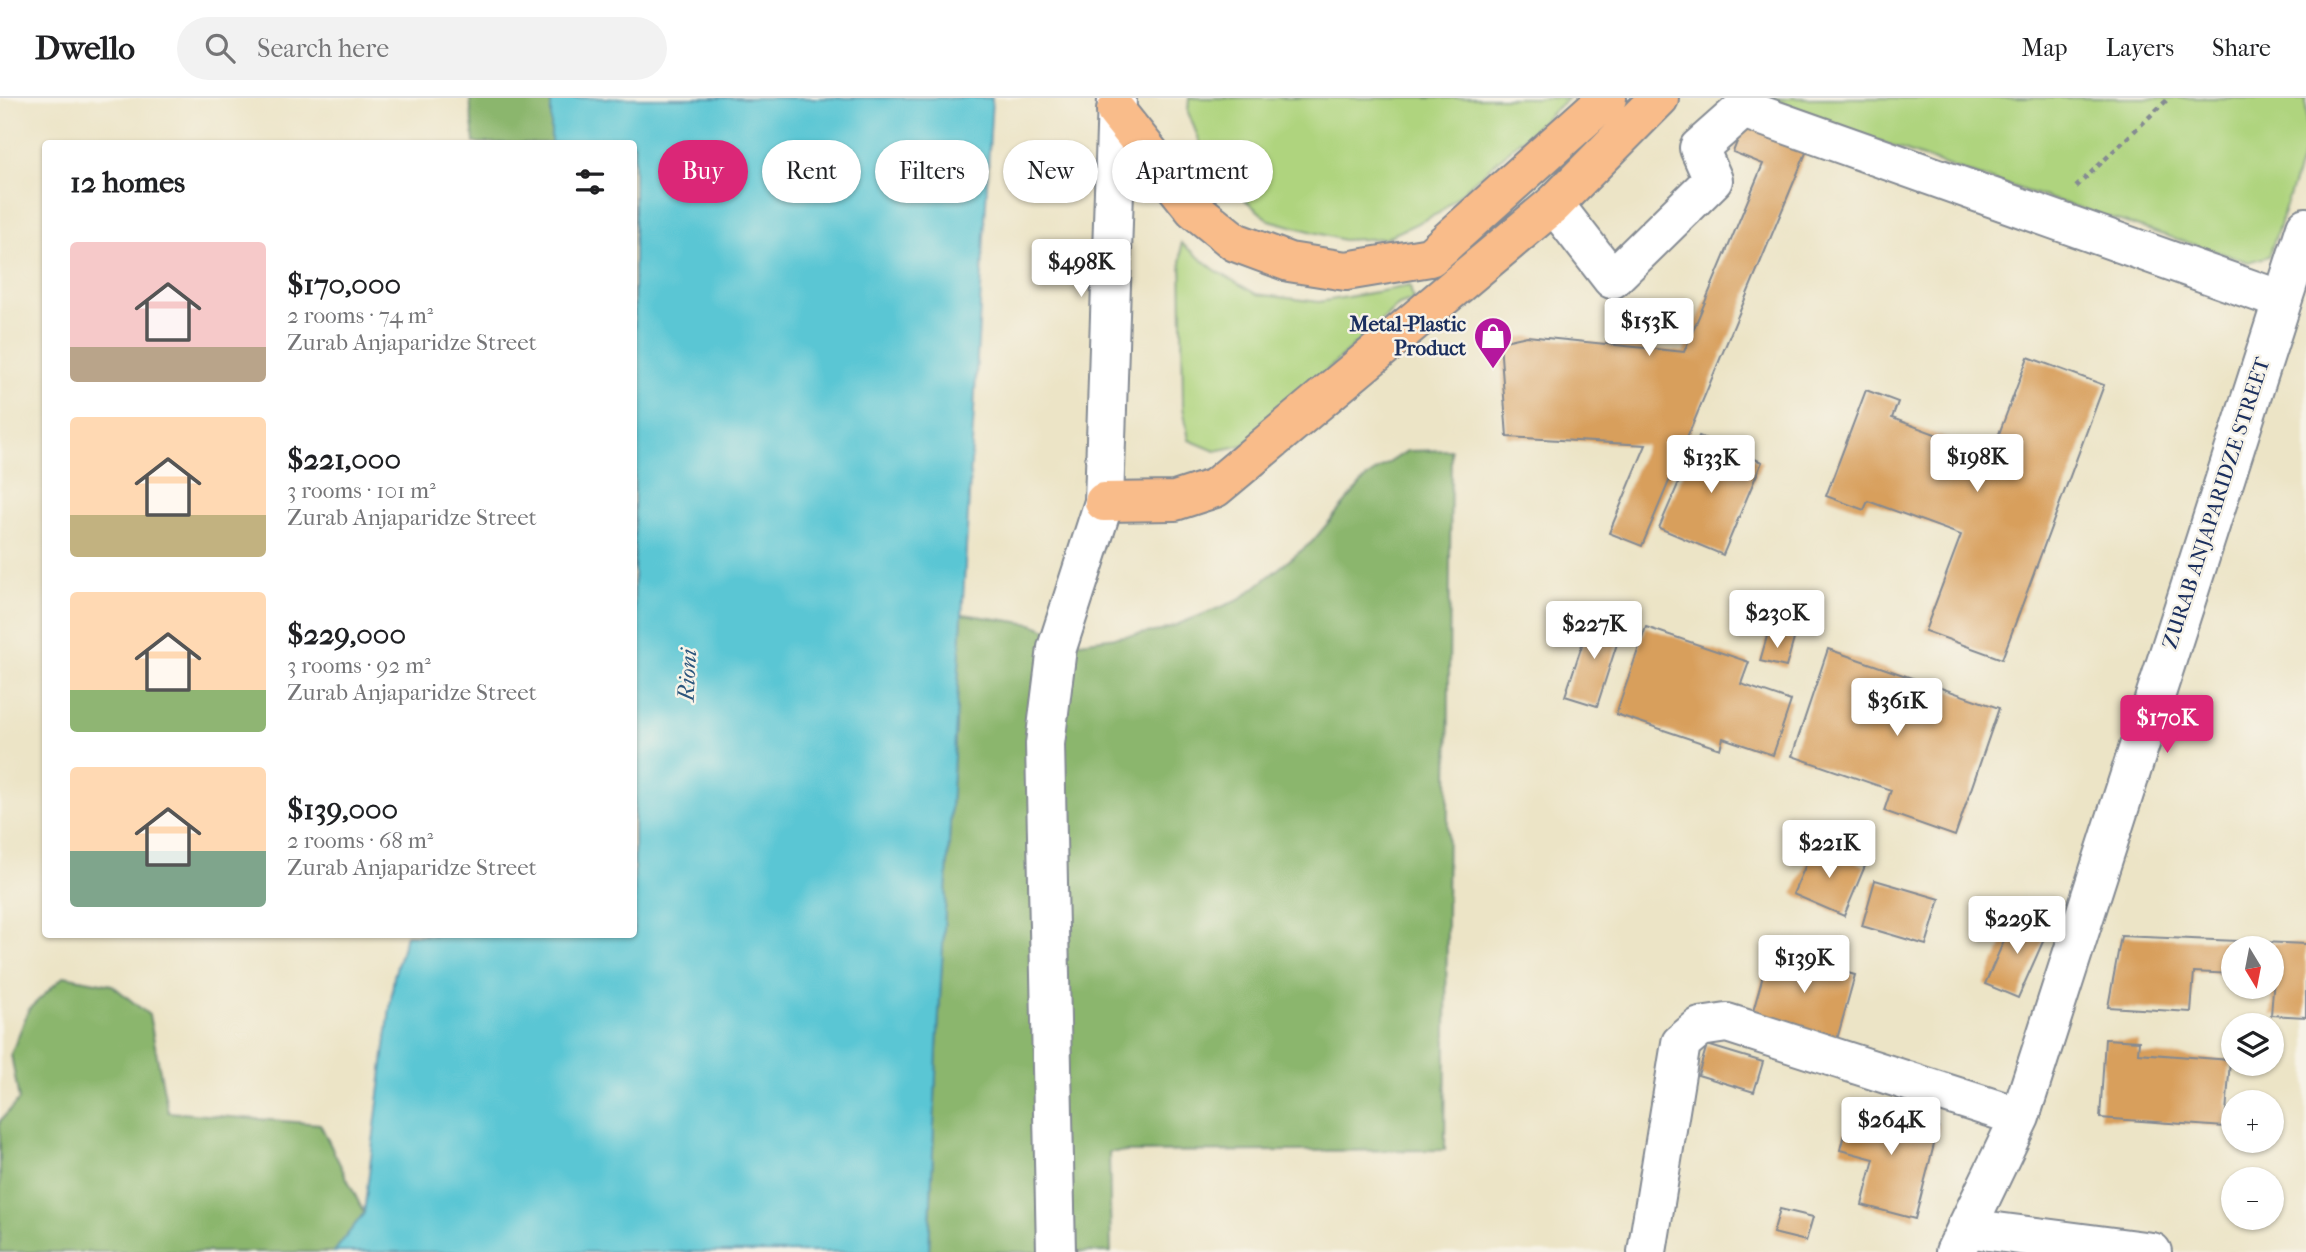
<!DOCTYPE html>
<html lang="en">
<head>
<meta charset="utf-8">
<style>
	:root { --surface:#fff; --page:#f2f2f2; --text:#202124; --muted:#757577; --line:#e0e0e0; --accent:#db2777 }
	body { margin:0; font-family:"IM FELL French Canon",serif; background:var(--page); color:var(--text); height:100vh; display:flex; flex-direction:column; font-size:26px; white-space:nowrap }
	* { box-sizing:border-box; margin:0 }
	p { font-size:23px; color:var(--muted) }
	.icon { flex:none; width:38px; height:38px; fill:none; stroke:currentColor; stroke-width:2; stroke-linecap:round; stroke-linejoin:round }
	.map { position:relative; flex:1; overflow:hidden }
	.drawer { position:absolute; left:42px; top:42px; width:595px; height:798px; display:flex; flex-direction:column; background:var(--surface); border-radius:7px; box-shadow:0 2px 5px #0004 }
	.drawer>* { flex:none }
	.hud { position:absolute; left:658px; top:42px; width:665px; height:63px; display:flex; gap:14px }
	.needle { width:46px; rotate:170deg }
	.fabs { position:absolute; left:2221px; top:838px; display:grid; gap:14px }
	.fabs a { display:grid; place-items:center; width:63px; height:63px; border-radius:50%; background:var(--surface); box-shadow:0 2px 5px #0004; font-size:35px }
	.price { position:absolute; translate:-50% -60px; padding:0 16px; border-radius:7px; background:#fff; color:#222; font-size:23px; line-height:46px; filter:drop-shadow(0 2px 4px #0008) }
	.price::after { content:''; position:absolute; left:50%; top:42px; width:21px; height:16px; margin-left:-10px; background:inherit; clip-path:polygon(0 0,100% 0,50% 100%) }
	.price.active { background:var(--accent); color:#fff }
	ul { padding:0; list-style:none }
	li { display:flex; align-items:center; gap:21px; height:175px; padding:0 28px }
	li span { display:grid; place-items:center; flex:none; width:196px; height:140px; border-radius:7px; color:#555 }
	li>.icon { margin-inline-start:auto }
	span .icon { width:84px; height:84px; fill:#fffc; stroke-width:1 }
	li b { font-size:30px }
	h2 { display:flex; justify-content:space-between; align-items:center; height:84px; padding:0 28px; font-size:30px }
	.tag { padding:0 24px; border-radius:32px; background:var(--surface); box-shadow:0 2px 5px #0004; font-size:24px; line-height:63px }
	.tag.active { background:var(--accent); color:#fff }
	header { display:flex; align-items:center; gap:42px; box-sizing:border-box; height:98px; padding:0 35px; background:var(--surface); border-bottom:2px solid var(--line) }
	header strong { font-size:33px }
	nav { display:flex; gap:38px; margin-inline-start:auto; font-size:24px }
	.search { width:490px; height:63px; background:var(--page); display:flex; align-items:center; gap:18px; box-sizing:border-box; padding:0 24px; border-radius:38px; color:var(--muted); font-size:26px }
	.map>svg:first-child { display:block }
	.green { fill:#afd47e; stroke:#65826e; stroke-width:2 }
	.forest { fill:#8bb66d; stroke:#537266; stroke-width:2 }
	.water { fill:#5ac6d4; stroke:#3a7a99; stroke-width:2 }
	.building { fill:#d89f5b }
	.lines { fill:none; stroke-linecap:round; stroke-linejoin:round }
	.minor-casing { stroke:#848a92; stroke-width:42 }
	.major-casing { stroke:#848a92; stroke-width:42 }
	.path { stroke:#848a92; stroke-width:4.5; stroke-dasharray:5 5; stroke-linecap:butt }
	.minor { stroke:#fff; stroke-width:38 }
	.major { stroke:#f9bc8a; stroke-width:38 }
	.labels { text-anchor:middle; stroke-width:5; stroke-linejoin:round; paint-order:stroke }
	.poi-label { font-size:21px; font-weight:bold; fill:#1b2f5e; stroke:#f7f3e8; text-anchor:end }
	.street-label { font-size:21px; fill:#1b2f5e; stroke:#f7f3e8 }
	.water-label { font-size:23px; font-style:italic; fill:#2b557c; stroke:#f7f3e8 }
</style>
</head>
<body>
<header>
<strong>Dwello</strong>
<div class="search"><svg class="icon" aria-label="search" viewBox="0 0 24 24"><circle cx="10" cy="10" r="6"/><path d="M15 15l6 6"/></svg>Search here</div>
<nav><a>Map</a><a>Layers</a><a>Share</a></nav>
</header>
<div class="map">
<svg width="2306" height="1154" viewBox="0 0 2306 1154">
	<rect width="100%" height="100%" fill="#f7f3e8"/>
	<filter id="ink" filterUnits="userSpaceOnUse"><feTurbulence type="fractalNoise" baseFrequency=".0143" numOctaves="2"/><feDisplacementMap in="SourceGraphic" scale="14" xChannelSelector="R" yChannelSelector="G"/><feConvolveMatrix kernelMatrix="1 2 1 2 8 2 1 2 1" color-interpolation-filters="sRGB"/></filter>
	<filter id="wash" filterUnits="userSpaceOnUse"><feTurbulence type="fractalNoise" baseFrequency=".00686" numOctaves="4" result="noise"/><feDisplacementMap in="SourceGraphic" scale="28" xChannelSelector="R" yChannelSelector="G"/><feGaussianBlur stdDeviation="1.57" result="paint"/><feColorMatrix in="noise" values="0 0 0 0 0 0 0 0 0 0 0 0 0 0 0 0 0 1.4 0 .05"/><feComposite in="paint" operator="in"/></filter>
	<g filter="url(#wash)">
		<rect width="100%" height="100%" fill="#ece4c6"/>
		<!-- green -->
		<path class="green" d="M 1189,0 L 1568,0 L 1439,115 L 1386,140 L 1343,142 L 1269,122 L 1212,74 L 1188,14 Z
			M 1756,0 L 2306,0 L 2306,48 L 2269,158 L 2249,164 L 1960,72 Z
			M 1181,145 L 1215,172 L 1256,196 L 1319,204 L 1410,188 L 1413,202 L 1399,207 L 1244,347 L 1215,353 L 1189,342 L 1183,309 Z"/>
		<!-- forest -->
		<path class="forest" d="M 470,0 L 551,0 L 551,45 L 474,45 Z
			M 1451,352 L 1445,1052 L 1109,1054 L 1111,1154 L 929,1154 L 937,952 L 962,516 L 1032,526 L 1080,544 L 1161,533 L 1239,502 L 1312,444 L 1366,380 L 1407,353 Z
			M 64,878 L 112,887 L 149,917 L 168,1014 L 320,1026 L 364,1115 L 334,1154 L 0,1154 L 0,1023 L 19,1002 L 11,956 L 29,911 Z"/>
		<!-- water -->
		<path class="water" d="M 551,0 L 992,0 L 937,952 L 929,1154 L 334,1154 L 364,1115 L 394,878 L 406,837 L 634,836 L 634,46 L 551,45 Z"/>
		<g id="blocks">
			<!-- building -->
			<path class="building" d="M 1745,24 L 1808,50 L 1642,448 L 1609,435 L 1646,347 L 1507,339 L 1500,244 L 1527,238 L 1684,254 L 1763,66 L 1733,54 Z
				M 2028,259 L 2104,287 L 2002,561 L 1925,533 L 1961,437 L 1868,403 L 1864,412 L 1826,398 L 1866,292 L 1898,304 L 1892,320 L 1991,357 Z
				M 1699,338 L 1762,364 L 1723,457 L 1659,430 Z
				M 1592,517 L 1623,527 L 1597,608 L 1565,598 Z
				M 1646,529 L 1749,564 L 1741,586 L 1791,603 L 1773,657 L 1723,640 L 1720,651 L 1616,616 Z
				M 1768,535 L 1794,541 L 1786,569 L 1760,563 Z
				M 1828,551 L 1999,610 L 1955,738 L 1884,713 L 1891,692 L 1792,658 Z
				M 1815,746 L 1865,768 L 1844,818 L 1793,796 Z
				M 1875,782 L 1940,801 L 1926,847 L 1862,828 Z
				M 2016,815 L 2049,830 L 2018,900 L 1985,886 Z
				M 2121,838 L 2306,846 L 2306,919 L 2271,917 L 2274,879 L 2272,879 L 2272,850 L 2233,850 L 2233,876 L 2194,874 L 2191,914 L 2108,909 Z
				M 1770,853 L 1855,877 L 1837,941 L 1752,917 Z
				M 2105,941 L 2139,943 L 2138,955 L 2230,962 L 2225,1029 L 2100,1020 Z
				M 1707,947 L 1763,964 L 1754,994 L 1698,977 Z
				M 1852,1005 L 1939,1027 L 1915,1121 L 1862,1107 L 1874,1061 L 1840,1052 Z
				M 1780,1111 L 1813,1119 L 1806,1143 L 1773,1135 Z"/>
		</g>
	</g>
	<g filter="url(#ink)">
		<use href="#blocks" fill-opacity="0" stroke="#848a92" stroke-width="2"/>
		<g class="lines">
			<defs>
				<path id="minor" d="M 1554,106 L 1612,181 L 1713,82 L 1699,50 L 1743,11 L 2281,202
					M 1966,1130 L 2152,1154
					M 1056,1154 L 1045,646 L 1057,550 L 1104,404 L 1117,0
					M 1647,1154 L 1681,945 L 1700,929 L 1727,925 L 2020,1019
					M 1955,1154 L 2020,1019 L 2306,129"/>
				<path id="major" d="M 1116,13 L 1194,111 L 1235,144 L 1289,164 L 1346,173 L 1430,159 L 1607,0
					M 1104,404 L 1175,403 L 1215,390 L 1554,106 L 1659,0"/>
			</defs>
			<!-- minor casing -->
			<use href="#minor" class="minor-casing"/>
			<!-- major casing -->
			<use href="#major" class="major-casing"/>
			<!-- path -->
			<path class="path" d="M 2076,89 L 2169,0"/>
			<!-- minor -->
			<use href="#minor" class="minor"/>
			<!-- major -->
			<use href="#major" class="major"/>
		</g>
	</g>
	<!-- icons -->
	<defs>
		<symbol id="shop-pin" viewBox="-11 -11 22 30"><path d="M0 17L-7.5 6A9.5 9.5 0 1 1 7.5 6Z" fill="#b5179e" stroke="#f7f3e8"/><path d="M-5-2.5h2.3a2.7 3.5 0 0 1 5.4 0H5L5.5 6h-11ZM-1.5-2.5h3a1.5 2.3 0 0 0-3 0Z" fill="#fff"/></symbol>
	</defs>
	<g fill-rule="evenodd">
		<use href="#shop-pin" x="1471" y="216" width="44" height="60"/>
	</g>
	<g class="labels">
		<!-- poi labels -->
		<g class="poi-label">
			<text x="1466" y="233">Metal-Plastic<tspan x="1466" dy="24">Product</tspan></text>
		</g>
		<!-- street labels -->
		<g class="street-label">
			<text transform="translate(2216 405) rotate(-72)" y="7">ZURAB ANJAPARIDZE STREET</text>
		</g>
		<!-- water labels -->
		<g class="water-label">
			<text transform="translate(687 577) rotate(-87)" y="8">Rioni</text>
		</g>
	</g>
</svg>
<div class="fabs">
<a><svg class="needle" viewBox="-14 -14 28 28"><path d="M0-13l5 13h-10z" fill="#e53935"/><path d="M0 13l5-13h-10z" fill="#757577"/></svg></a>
<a><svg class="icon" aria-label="layers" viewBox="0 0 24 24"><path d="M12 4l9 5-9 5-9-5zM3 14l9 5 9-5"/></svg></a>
<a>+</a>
<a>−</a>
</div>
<b class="price" style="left:1081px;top:201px">$498K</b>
<b class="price" style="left:1649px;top:260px">$153K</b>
<b class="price" style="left:1977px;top:396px">$198K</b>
<b class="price" style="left:1711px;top:397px">$133K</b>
<b class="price" style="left:1777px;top:552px">$230K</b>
<b class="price" style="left:1594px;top:563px">$227K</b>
<b class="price" style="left:1897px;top:640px">$361K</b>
<b class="price active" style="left:2167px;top:657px">$170K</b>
<b class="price" style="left:1829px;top:782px">$221K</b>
<b class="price" style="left:2017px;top:858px">$229K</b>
<b class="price" style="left:1804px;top:897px">$139K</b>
<b class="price" style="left:1891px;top:1059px">$264K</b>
<div class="hud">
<a class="tag active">Buy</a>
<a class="tag">Rent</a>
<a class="tag">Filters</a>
<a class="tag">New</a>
<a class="tag">Apartment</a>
</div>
<section class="drawer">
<h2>12 homes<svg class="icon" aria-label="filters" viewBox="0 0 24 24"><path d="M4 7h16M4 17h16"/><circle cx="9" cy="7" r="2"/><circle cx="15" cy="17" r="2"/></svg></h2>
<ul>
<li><span style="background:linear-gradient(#f6c9c9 75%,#b9a48a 0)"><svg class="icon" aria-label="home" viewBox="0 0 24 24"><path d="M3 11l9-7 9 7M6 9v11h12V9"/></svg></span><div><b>$170,000</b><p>2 rooms · 74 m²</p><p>Zurab Anjaparidze Street</p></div></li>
<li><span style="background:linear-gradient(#ffd9b3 70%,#c2b280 0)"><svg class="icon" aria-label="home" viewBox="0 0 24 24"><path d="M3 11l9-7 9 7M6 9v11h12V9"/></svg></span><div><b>$221,000</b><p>3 rooms · 101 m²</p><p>Zurab Anjaparidze Street</p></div></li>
<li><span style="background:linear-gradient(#ffd9b3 70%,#8fb573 0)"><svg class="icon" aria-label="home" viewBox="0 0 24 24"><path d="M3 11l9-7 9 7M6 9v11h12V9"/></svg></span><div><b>$229,000</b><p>3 rooms · 92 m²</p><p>Zurab Anjaparidze Street</p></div></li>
<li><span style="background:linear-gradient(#ffd9b3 60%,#7fa58c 0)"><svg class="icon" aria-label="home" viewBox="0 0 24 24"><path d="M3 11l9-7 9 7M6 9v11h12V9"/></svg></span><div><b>$139,000</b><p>2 rooms · 68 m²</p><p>Zurab Anjaparidze Street</p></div></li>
</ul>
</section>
</div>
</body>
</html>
